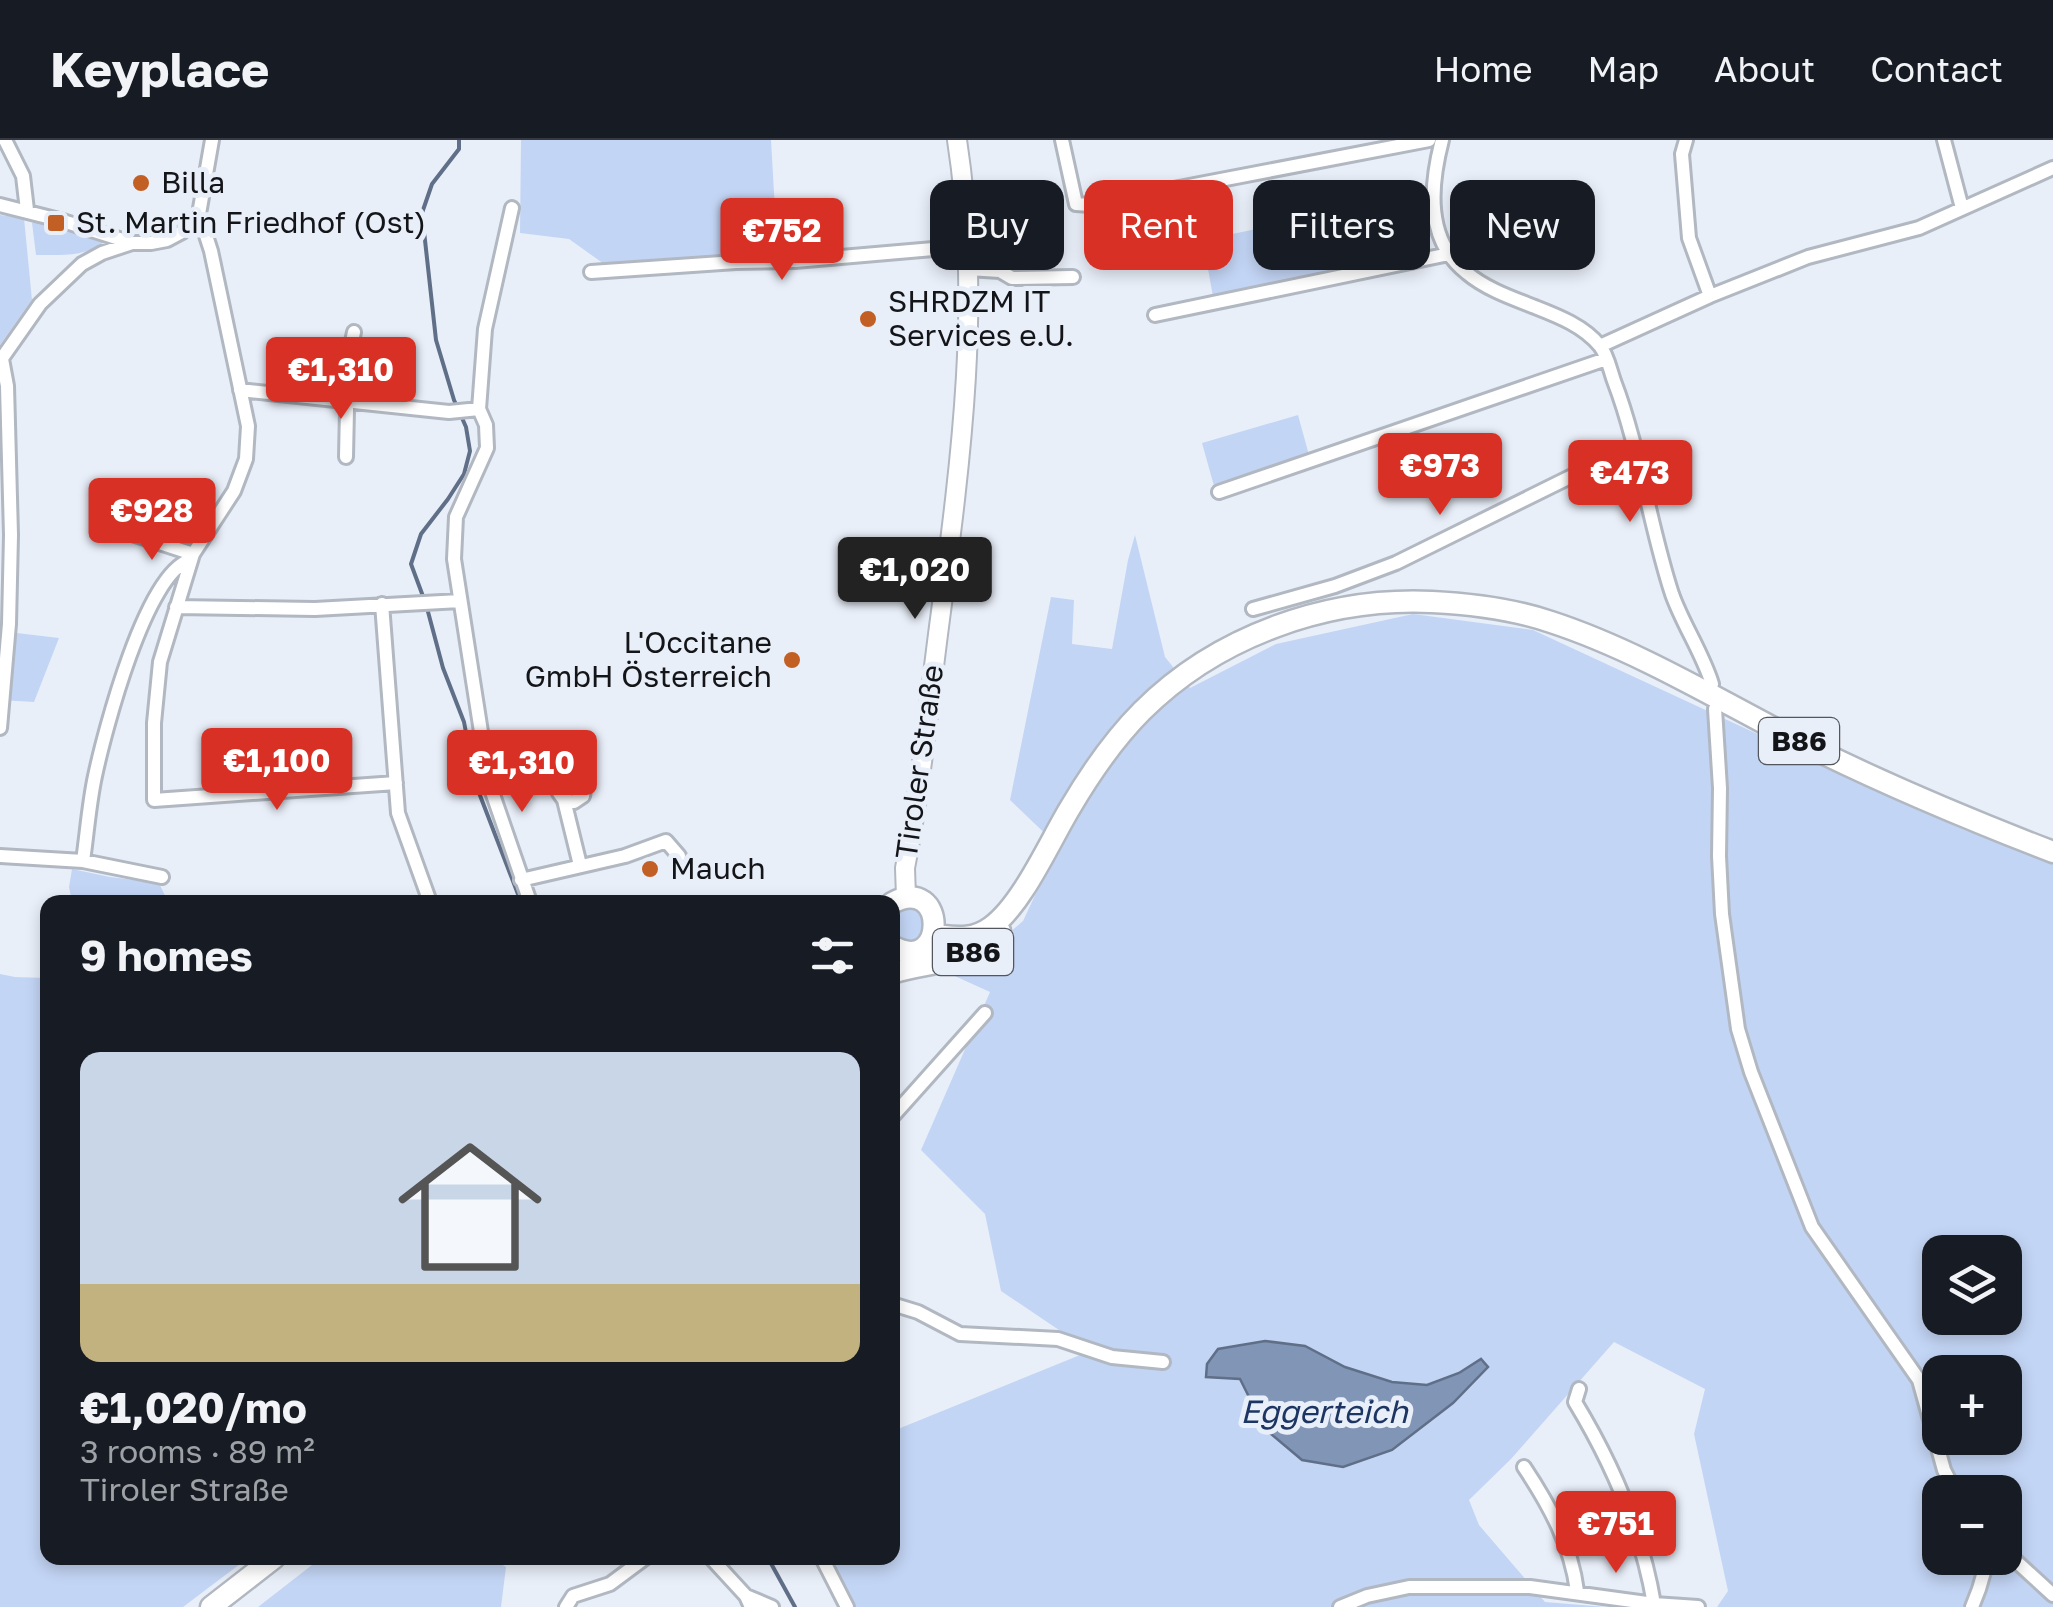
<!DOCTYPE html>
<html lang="en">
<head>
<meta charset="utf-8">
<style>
	:root { --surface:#171b24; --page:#242831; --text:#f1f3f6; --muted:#9ea1a6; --line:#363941; --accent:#d93025 }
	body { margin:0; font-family:"Golos Text",sans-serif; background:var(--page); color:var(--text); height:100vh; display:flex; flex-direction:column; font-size:38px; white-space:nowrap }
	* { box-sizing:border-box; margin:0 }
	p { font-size:32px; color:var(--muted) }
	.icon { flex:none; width:55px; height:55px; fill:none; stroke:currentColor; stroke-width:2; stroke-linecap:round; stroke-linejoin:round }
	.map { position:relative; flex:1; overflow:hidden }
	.sheet { position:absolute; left:40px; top:755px; width:860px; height:670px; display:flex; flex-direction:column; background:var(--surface); border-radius:20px; box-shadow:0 5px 15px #0003 }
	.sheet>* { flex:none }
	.top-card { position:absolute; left:930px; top:40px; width:950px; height:90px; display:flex; gap:20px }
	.tools { position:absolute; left:1922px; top:1095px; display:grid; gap:20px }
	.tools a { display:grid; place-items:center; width:100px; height:100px; border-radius:20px; background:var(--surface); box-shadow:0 5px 15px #0003; font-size:50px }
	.price { position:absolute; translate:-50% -85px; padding:0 22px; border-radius:10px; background:var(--accent); color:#fff; font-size:32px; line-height:65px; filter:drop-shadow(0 2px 5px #0008) }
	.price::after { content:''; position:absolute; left:50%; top:60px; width:30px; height:22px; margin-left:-15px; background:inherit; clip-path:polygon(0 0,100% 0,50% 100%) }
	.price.on { background:#222; color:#fff }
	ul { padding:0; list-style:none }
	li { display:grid; align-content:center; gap:20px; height:530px; padding:0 40px }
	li+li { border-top:2px solid var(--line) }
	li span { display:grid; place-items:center; height:310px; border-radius:20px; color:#555 }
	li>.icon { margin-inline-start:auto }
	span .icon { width:180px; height:180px; fill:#fffc; stroke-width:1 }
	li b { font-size:42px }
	h2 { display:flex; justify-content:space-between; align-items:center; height:120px; padding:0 40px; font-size:42px }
	.tag { padding:0 35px; border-radius:20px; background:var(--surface); box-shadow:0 5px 15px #0003; font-size:35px; line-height:90px }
	.tag.on { background:var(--accent); color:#fff }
	header { display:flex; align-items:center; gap:60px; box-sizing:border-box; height:140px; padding:0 50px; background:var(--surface); border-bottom:2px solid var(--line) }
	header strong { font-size:48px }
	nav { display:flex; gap:55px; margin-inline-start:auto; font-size:35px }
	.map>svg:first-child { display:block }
	.green { fill:#c3d5f5; fill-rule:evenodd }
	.water { fill:#8195b7; stroke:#606f88; stroke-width:2.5 }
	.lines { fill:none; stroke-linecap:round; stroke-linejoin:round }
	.stream { stroke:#606f88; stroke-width:4 }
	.minor-casing { stroke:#b2b8c1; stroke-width:18 }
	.secondary-casing { stroke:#b2b8c1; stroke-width:22 }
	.primary-casing { stroke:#b2b8c1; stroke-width:25 }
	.minor { stroke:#fff; stroke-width:12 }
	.secondary { stroke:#fff; stroke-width:18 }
	.primary { stroke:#fff; stroke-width:20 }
	.poi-dot { fill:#c25f25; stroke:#e9eff9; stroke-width:4 }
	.labels { text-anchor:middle; stroke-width:10; stroke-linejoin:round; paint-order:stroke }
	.shield { fill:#e9eff9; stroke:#53565c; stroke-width:2.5 }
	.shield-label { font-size:28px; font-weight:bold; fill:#131519 }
	.poi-label { font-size:30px; fill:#131519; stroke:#e9eff9; text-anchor:start }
	.street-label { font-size:30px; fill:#131519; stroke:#e9eff9 }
	.water-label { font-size:32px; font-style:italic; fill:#1c3562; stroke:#e9eff9 }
</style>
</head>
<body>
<header>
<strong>Keyplace</strong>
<nav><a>Home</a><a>Map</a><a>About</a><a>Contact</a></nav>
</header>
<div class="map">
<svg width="2053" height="1467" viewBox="0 0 2053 1467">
	<rect width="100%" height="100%" fill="#e9eff9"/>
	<!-- green -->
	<path class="green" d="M 521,0 L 771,0 L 778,122 L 604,124 L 569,99 L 520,93 Z
		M 1343,71 L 1355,128 L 1213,157 L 1203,100 Z
		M 0,75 L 24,78 L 32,160 L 0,205 Z
		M 35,80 L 50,85 L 49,89 L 59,92 L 62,88 L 101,99 L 103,103 C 84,117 60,115 36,115 L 32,83 Z
		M 1298,275 L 1309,315 L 1214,346 L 1202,303 Z
		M 1135,395 L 1165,517 L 1190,548 L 1276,504 L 1413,474 L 1533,490 L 1964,690 L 2053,721 L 2053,1467 L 1717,1467 L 1728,1451 L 1694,1294 L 1705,1249 L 1614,1202 L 1511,1319 L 1469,1360 L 1479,1385 L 1545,1462 L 1606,1467 L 850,1467 L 825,1418 L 892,1418 L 893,1291 L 1090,1211 L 1001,1151 L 985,1074 L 921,1010 L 990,852 L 948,833 L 987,812 L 1023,781 L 1058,706 L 1010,660 L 1051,457 L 1074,460 L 1072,504 L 1112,509 L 1128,420 ZM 1940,1112 L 2005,1112 L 2005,1178 L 1940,1178 ZM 1305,1206 C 1341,1225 1382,1247 1424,1245 C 1443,1244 1465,1229 1481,1220 L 1488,1227 L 1453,1263 L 1392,1310 L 1302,1320 L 1265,1289 L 1240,1239 ZM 1940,1232 L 2005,1232 L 2005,1298 L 1940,1298 ZM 1940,1352 L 2005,1352 L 2005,1418 L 1940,1418 Z
		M 0,491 L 59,498 L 34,562 L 0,560 Z
		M 72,729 L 110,737 L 159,743 L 168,762 L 72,762 L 69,747 Z
		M 904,762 L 929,777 L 918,804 L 893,800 L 893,769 Z
		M 0,834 L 15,837 L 47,838 L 48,1418 L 248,1418 L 183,1467 L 0,1467 Z
		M 321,1418 L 492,1418 L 506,1427 L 501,1467 L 258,1467 Z"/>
	<!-- water -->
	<path class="water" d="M 1265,1201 L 1305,1206 L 1345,1227 L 1392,1242 L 1427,1245 L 1459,1233 L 1481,1219 L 1488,1227 L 1453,1263 L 1392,1310 L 1343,1327 L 1302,1320 L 1265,1289 L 1240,1239 L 1206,1237 L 1207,1224 L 1218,1209 Z"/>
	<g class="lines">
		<!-- stream -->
		<path class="stream" d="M 424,459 L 411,424 L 421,394 L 448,359 L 464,334 L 470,311 L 466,287 L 454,260 L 436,200 L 422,73 L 432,44 L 459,9 L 459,0
			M 427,468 L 443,528 L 464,582 L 476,645 L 521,762
			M 768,1418 L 795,1467"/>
		<defs>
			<path id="minor" d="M 5,0 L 23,36 L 27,70
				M 1062,0 L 1076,64 L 1090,65 L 1429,0
				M 1442,0 C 1430,46 1425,100 1467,133 C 1486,149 1512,158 1535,167 C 1558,176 1584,186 1600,206 C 1607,214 1610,230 1614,241 C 1640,309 1649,384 1672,454 C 1683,485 1702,512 1712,544
				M 1686,0 L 1682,14 L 1689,98 L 1710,156
				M 1944,0 L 1962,68
				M 0,65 L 63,81 L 132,103
				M 512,68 L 485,189 L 479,269 L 486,285 L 487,308 L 456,377 L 454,419 L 489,643 L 530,762
				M 199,74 L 211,111 L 248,286 L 246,319 L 234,351 L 193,414 L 160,522 L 154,583 L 154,660 L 396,643
				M 968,129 L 1000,131 L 1012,138 L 1073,137
				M 591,132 L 736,122 L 795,121 L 968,106
				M 1155,175 L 1449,114
				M 1600,206 L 1710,156 L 1808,117 L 1919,88 L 2053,28
				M 0,221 L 40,164 L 82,124 L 102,113 L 132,103 L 151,103 L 167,100 L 182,92 L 199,74 L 212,0
				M 240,250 L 449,272 L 479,269
				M 346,317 L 348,221 L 354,192
				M 1219,352 L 1606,219
				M 126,392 L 193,414
				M 382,464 L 398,673 L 430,762
				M 176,467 L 315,469 L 460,461
				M 1253,469 L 1335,446 L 1396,423 L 1633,306
				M 1715,569 L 1720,648 L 1719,716 L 1722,774 L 1738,889 L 1751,932 L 1812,1087 L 1919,1240 L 1944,1330 L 1955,1352
				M 0,588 L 9,484 L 11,395 L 7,246 L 2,219
				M 564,660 L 574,662 L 583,656 C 589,631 560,626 559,653 L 564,660 L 580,725
				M 0,716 L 83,721 L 162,737
				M 83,721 C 87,693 89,664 95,636 C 104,594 146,430 191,420
				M 521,740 L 625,716 L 666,701 L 679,716
				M 892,977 L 985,873
				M 892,1164 L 918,1172 L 960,1194 L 1058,1199 L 1112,1217 L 1163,1222
				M 1579,1249 L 1575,1262 C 1612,1323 1642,1393 1654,1464
				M 1524,1327 C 1550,1366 1571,1405 1577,1451
				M 2005,1411 L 2053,1455
				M 711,1418 L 746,1456 L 751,1467
				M 822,1418 L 847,1467
				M 746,1456 L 772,1467
				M 566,1467 L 573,1456 L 610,1444 L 645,1418
				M 1340,1467 L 1367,1456 L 1409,1447 L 1530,1447 L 1654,1464 L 1698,1467
				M 1972,1467 L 1979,1449 L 1988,1418"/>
			<path id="secondary" d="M 906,757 L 905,728 C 921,646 929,562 940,479 C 961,319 982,161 957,0"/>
			<path id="primary" d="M 892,763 C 948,733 947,837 892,806
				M 933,795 C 955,797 972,801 991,787 C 1022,765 1050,701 1070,668 C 1090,634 1114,599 1142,571 C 1217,496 1327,457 1432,462 C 1472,464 1513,469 1551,482 C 1640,511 1727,565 1810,607 C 1889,646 1970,680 2053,712
				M 892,833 C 921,823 955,824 981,808 C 988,804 994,796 1000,791
				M 211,1467 L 274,1418"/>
		</defs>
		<!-- minor casing -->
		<use href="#minor" class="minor-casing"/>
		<!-- secondary casing -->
		<use href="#secondary" class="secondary-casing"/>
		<!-- primary casing -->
		<use href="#primary" class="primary-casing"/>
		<!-- minor -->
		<use href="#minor" class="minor"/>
		<!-- secondary -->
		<use href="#secondary" class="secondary"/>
		<!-- primary -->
		<use href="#primary" class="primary"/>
	</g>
	<!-- markers -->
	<g class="poi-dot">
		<circle cx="141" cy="43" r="10"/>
		<rect x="46" y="73" width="20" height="20" rx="5"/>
		<circle cx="868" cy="179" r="10"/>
		<circle cx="792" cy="520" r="10"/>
		<circle cx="650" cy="729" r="10"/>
	</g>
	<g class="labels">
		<!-- shield labels -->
		<g class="shield">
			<rect x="1759" y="578" width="80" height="46" rx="8"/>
			<rect x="933" y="789" width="80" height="46" rx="8"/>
		</g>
		<g class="shield-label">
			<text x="1799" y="611">B86</text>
			<text x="973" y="822">B86</text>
		</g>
		<!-- poi labels -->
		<g class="poi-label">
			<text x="161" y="53">Billa</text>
			<text x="76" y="93">St. Martin Friedhof (Ost)</text>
			<text x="888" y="172">SHRDZM IT<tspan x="888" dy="34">Services e.U.</tspan></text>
			<text x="772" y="513" text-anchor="end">L'Occitane<tspan x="772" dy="34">GmbH Österreich</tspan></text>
			<text x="670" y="739">Mauch</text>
		</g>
		<!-- street labels -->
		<g class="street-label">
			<text transform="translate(920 622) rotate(-82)" y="10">Tiroler Straße</text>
		</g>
		<!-- water labels -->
		<g class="water-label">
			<text x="1324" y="1283">Eggerteich</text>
		</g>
	</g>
</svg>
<div class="tools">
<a><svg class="icon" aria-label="layers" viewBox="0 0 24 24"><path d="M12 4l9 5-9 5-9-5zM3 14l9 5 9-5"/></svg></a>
<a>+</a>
<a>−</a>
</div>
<b class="price" style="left:782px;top:143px">€752</b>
<b class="price" style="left:341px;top:282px">€1,310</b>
<b class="price" style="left:1440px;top:378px">€973</b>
<b class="price" style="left:1630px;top:385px">€473</b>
<b class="price" style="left:152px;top:423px">€928</b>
<b class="price on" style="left:915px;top:482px">€1,020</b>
<b class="price" style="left:277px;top:673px">€1,100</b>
<b class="price" style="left:522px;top:675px">€1,310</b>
<b class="price" style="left:1616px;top:1436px">€751</b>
<div class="top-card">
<a class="tag">Buy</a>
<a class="tag on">Rent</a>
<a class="tag">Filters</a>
<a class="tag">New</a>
</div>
<section class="sheet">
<h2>9 homes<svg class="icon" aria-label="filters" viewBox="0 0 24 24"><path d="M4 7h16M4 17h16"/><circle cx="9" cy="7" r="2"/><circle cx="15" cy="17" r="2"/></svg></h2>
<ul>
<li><span style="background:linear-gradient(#c9d6e8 75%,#c2b280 0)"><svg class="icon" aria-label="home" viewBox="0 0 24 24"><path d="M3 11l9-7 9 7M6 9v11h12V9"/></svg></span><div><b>€1,020/mo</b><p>3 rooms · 89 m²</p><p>Tiroler Straße</p></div></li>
</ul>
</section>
</div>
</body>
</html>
